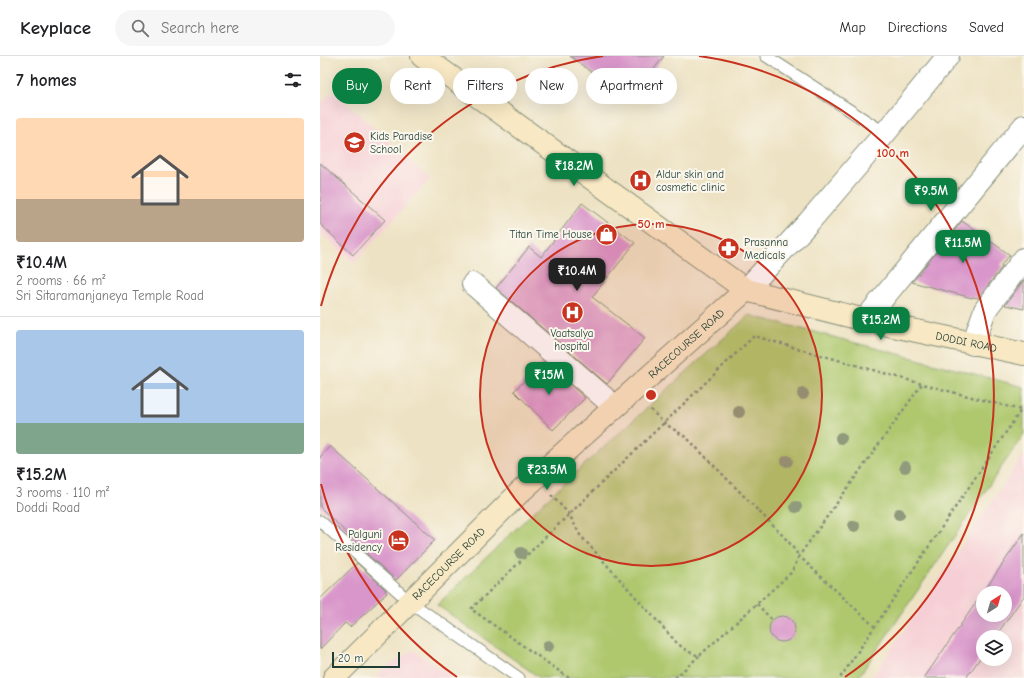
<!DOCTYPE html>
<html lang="en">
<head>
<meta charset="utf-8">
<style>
	:root { --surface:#fff; --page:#f6f6f6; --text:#202124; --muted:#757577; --line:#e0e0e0; --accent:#0b8043 }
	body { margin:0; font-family:"Comic Neue",sans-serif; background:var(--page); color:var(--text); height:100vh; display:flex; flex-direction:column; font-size:15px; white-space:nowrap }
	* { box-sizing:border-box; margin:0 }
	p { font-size:13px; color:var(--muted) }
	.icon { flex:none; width:22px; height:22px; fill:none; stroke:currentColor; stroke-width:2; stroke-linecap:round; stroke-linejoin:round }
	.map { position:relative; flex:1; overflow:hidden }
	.details { display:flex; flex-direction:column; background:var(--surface); width:320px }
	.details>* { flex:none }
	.guide { position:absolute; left:12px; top:12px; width:380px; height:36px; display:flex; gap:8px }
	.needle { width:26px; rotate:37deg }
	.buttons { position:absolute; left:656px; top:530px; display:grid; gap:8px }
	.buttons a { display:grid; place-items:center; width:36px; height:36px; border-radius:50%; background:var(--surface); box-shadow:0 4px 16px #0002; font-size:20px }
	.scale { position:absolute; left:12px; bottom:10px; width:68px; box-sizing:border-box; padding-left:4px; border:2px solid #1f3d34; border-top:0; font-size:11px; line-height:14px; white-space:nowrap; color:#1f3d34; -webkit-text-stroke:3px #fbf7ec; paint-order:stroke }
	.price { position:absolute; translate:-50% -34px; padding:0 9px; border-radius:8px; background:var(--accent); color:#fff; font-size:13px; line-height:26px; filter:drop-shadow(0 1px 2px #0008) }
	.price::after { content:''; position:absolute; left:50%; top:24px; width:12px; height:9px; margin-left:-6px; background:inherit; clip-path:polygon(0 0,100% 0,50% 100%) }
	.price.current { background:#222; color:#fff }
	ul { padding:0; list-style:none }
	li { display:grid; align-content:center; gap:8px; height:212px; padding:0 16px }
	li+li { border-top:1px solid var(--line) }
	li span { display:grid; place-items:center; height:124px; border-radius:4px; color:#555 }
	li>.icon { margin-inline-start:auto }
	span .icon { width:72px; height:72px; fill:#fffc; stroke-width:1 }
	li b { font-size:17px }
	h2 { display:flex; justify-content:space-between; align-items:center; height:48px; padding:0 16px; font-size:17px }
	.tag { padding:0 14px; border-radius:18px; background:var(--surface); box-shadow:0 4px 16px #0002; font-size:14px; line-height:36px }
	.tag.current { background:var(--accent); color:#fff }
	header { display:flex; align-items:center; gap:24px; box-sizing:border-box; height:56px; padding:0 20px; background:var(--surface); border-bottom:1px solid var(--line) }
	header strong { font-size:19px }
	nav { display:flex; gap:22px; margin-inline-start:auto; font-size:14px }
	.search { width:280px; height:36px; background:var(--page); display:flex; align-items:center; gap:10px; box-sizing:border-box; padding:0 14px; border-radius:22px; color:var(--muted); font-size:15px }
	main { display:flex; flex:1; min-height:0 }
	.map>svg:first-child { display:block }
	.built { fill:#f6cfd6; fill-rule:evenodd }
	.green { fill:#afc86e; stroke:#678251 }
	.building { fill:#d996ca; fill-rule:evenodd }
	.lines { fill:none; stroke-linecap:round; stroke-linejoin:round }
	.lane-casing { stroke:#86907c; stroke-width:13 }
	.street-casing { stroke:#86907c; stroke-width:24 }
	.secondary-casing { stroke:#86907c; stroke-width:24 }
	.path { stroke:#86907c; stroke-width:2.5; stroke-dasharray:3 3; stroke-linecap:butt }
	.lane { stroke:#fff; stroke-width:11 }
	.street { stroke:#fff; stroke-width:22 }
	.secondary { stroke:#f8e8c3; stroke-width:22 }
	.tree { fill:#909a7c }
	.ring { fill:none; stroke:#c8321e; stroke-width:2 }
	.labels { text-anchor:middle; stroke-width:4; stroke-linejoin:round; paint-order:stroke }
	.poi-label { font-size:11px; fill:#1f3d34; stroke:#fbf7ec; text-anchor:start }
	.street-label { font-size:11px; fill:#1f3d34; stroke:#fbf7ec }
	.centre { fill:#c8321e; stroke:#fbf7ec; stroke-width:2 }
	.ring-label { font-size:12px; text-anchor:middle; font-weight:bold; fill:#c8321e; stroke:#fbf7ec; stroke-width:4; stroke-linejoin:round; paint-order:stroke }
</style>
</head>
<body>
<header>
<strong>Keyplace</strong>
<div class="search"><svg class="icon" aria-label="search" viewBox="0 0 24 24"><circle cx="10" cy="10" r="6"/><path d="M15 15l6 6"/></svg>Search here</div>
<nav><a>Map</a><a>Directions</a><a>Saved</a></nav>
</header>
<main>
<section class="details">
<h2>7 homes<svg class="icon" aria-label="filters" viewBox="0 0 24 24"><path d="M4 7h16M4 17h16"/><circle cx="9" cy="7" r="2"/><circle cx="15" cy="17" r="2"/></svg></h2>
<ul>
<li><span style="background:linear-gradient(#ffd9b3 65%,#b9a48a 0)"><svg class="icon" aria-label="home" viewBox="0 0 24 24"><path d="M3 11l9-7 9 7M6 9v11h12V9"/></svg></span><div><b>₹10.4M</b><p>2 rooms · 66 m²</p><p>Sri Sitaramanjaneya Temple Road</p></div></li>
<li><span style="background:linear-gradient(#a9c7e8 75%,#7fa58c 0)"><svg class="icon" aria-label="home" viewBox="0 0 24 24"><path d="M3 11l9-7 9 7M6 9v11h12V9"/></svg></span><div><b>₹15.2M</b><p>3 rooms · 110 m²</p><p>Doddi Road</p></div></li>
</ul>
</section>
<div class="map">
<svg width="704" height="622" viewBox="0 0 704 622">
	<rect width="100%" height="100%" fill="#fbf7ec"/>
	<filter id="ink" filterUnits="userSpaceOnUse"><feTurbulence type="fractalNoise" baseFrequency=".025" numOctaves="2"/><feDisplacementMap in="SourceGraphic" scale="8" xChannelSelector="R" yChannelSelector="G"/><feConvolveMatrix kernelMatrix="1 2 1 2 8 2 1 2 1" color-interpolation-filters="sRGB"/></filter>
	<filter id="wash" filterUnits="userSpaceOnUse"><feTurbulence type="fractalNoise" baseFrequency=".012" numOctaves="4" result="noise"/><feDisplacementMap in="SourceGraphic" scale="16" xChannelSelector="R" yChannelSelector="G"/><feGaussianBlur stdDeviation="0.9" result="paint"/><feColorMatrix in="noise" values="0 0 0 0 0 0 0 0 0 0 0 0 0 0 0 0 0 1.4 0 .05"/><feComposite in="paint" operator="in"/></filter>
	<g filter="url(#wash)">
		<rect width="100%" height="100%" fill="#ede2c3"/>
		<!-- built -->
		<path class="built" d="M 13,35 L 110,123 L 34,207 L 0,176 L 0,49 Z
			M 704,398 L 704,622 L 552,622 ZM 663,537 L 685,537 L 685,559 L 663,559 ZM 663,581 L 685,581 L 685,603 L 663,603 Z
			M 93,594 L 134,622 L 55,622 L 62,614 Z"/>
		<!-- green -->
		<path class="green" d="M 429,259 L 704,331 L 704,378 L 538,622 L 220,622 L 117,549 L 231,439 Z"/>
		<g id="blocks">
			<!-- building -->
			<path class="building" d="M 250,0 L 344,0 L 310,45 Z
				M 0,107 L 65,164 L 33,199 L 0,168 Z
				M 262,147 L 315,187 L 272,241 L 325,282 L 287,328 L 176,232 L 209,191 L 221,201 Z
				M 642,165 L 690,199 L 680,210 L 683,210 L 658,242 L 653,241 L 652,242 L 592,226 Z
				M 704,224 L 704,253 L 685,249 Z
				M 224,306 L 265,342 L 233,374 L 194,335 Z
				M 10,390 L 115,484 L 76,524 L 47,498 L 47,497 L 0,451 L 0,401 Z
				M 704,477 L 704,540 L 675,581 L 663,581 L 663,598 L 646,622 L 604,622 ZM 663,537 L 685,537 L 685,559 L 663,559 Z
				M 37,507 L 66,534 L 65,535 L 67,537 L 30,571 L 25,567 L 0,593 L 0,543 Z
				M449 573a13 13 0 1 1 26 0a13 13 0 1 1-26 0Z"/>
		</g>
	</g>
	<g filter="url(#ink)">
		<use href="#blocks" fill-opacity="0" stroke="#86907c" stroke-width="1"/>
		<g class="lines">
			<defs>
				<path id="lane" d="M 446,0 L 565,77
					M 0,465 L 90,546 L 199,622"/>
				<path id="street" d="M 153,228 L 295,351
					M 426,234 L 488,167 L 565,77 L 628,0
					M 545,264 L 704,70
					M 653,288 L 665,254 L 704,203"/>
				<g id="secondary">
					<path id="s1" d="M 102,0 L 426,234 L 545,264 L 704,298"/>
					<path id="s2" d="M 14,622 L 200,436 L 426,234"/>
				</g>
			</defs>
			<!-- lane casing -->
			<use href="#lane" class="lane-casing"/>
			<!-- street casing -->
			<use href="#street" class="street-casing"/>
			<!-- secondary casing -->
			<use href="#secondary" class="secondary-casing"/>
			<!-- path -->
			<path class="path" d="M 231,439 L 249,458 L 260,479 L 357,587 L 367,595 L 379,600 L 472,516 L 479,500 L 468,485 L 367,382 L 344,367 L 329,352
				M 437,548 L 452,564
				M 555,571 L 479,500 L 602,328
				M 249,622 L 151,553 L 434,280 L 602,328 L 701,354 L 520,622
				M 355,622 L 379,600"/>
			<!-- lane -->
			<use href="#lane" class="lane"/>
			<!-- street -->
			<use href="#street" class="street"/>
			<!-- secondary -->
			<use href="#secondary" class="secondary"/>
		</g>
		<!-- trees -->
		<g class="tree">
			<circle cx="483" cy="338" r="6"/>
			<circle cx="419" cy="356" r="6"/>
			<circle cx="521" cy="382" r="6"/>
			<circle cx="467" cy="405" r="6"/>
			<circle cx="585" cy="411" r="6"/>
			<circle cx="476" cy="451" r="6"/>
			<circle cx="579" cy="458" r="6"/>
			<circle cx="534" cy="470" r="6"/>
			<circle cx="201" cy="497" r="6"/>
			<circle cx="228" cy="590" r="6"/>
		</g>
	</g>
	<!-- distance rings -->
	<circle cx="331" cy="339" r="171" fill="#c8321e" fill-opacity=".12"/>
	<g class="ring">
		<circle cx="331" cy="339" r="171"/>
		<path d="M137 621A342 342 0 0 1 1 428M1 250A342 342 0 0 1 283 0M379 0A342 342 0 0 1 525 621"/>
	</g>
	<!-- icons -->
	<defs>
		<symbol id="school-disc" viewBox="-11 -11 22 22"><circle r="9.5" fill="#c8321e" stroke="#fbf7ec"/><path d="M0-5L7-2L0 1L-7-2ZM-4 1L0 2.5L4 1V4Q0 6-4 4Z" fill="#fff"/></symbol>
		<symbol id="hospital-disc" viewBox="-11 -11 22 22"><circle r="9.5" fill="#c8321e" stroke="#fbf7ec"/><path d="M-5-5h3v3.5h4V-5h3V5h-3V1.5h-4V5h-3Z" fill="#fff"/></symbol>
		<symbol id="shop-disc" viewBox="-11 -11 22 22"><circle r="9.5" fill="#c8321e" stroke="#fbf7ec"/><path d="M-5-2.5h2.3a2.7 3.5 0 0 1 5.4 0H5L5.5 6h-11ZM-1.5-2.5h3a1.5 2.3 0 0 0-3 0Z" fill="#fff"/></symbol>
		<symbol id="pharmacy-disc" viewBox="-11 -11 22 22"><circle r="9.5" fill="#c8321e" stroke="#fbf7ec"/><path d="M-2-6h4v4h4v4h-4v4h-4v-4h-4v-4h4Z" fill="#fff"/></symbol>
		<symbol id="hotel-disc" viewBox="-11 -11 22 22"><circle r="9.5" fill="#c8321e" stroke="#fbf7ec"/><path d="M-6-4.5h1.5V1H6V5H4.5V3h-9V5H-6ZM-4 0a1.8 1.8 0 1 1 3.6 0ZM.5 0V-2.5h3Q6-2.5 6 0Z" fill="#fff"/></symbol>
	</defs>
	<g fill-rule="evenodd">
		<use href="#school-disc" x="22" y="74" width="25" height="25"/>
		<use href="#hospital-disc" x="308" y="112" width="25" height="25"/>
		<use href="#shop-disc" x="274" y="166" width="25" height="25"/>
		<use href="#pharmacy-disc" x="396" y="180" width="25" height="25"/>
		<use href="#hospital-disc" x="240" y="244" width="25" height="25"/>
		<use href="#hotel-disc" x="66" y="472" width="25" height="25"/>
	</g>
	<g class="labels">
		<!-- poi labels -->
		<g class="poi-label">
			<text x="50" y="84">Kids Paradise<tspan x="50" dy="13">School</tspan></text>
			<text x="336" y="122">Aldur skin and<tspan x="336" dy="13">cosmetic clinic</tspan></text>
			<text x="272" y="182" text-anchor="end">Titan Time House</text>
			<text x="424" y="190">Prasanna<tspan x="424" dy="13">Medicals</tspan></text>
			<text x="252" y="281" text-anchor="middle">Vaatsalya<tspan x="252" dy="13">hospital</tspan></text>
			<text x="62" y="482" text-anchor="end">Palguni<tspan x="62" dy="13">Residency</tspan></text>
		</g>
		<!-- street labels -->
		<g class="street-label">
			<text dy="4" stroke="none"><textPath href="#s1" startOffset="626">DODDI ROAD</textPath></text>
			<text dy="4" stroke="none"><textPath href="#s2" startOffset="486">RACECOURSE ROAD</textPath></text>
			<text dy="4" stroke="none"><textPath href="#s2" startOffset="162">RACECOURSE ROAD</textPath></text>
		</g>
	</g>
	<circle cx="331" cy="339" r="6" class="centre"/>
	<g class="ring-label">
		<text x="573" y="101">100 m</text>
		<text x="331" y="172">50 m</text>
	</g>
</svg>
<div class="buttons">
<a><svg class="needle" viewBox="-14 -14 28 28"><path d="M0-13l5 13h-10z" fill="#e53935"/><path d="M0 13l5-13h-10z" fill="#757577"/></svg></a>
<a><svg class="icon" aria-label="layers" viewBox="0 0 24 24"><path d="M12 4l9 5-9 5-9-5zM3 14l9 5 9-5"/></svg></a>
</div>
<div class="scale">20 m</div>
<b class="price" style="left:254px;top:131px">₹18.2M</b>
<b class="price" style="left:611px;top:156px">₹9.5M</b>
<b class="price" style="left:643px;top:208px">₹11.5M</b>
<b class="price current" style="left:257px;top:236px">₹10.4M</b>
<b class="price" style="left:561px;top:285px">₹15.2M</b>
<b class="price" style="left:229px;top:340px">₹15M</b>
<b class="price" style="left:227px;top:435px">₹23.5M</b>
<div class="guide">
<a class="tag current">Buy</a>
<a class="tag">Rent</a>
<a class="tag">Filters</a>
<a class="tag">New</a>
<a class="tag">Apartment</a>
</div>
</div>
</main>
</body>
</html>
